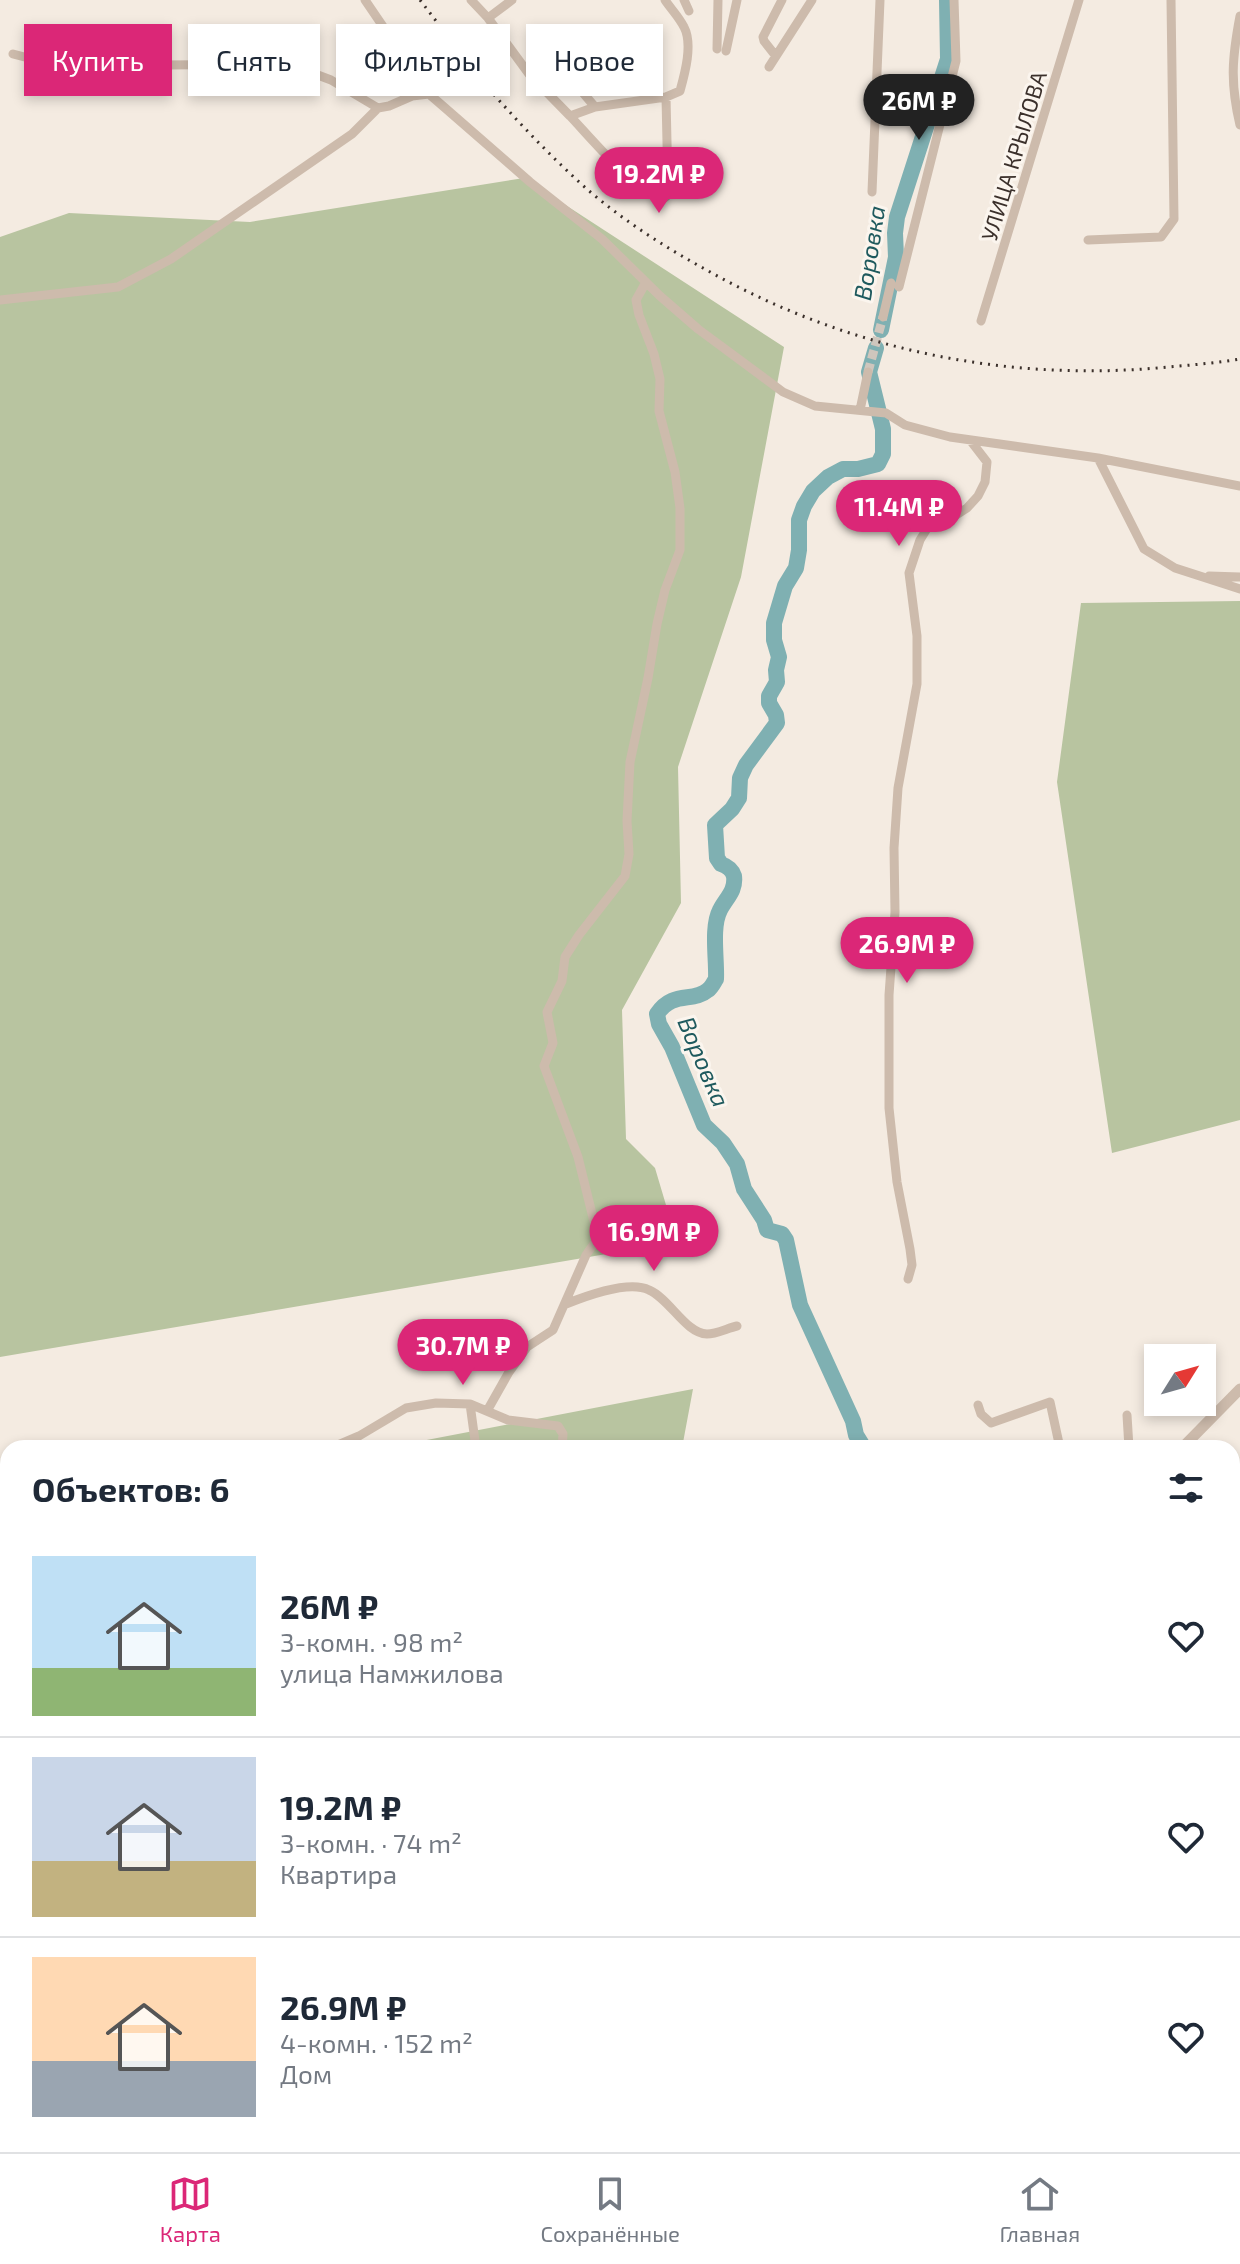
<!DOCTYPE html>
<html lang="ru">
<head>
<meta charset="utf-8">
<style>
	:root { --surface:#fff; --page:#f2f2f3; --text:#1f2937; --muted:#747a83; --line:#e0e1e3; --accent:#db2777 }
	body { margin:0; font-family:"Exo 2",sans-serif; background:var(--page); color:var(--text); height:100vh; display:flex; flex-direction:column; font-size:30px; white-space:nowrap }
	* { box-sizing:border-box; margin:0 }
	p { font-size:26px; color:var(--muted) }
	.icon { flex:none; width:44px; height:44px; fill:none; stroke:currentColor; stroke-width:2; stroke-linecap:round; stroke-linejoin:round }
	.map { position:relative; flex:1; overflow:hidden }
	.panel { position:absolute; left:0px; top:1440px; width:1240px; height:712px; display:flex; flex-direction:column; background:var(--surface); border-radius:24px 24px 0 0; box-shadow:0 4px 12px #0003 }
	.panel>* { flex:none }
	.banner { position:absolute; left:24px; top:24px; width:800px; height:72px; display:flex; gap:16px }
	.needle { width:52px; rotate:53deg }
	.tools { position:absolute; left:1144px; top:1344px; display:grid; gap:16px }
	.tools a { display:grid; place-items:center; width:72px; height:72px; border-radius:0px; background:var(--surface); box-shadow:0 4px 12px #0003; font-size:40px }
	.price { position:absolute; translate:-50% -68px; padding:0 18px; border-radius:28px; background:var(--accent); color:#fff; font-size:26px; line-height:52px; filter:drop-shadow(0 2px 4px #0008) }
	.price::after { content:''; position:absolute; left:50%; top:48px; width:24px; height:18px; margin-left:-12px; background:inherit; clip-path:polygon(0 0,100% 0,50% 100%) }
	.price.active { background:#222; color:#fff }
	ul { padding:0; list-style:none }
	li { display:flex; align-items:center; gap:24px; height:200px; padding:0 32px }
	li+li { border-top:2px solid var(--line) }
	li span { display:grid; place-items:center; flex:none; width:224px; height:160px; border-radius:0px; color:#555 }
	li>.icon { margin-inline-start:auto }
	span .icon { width:96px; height:96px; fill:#fffc; stroke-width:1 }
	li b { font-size:34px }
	h2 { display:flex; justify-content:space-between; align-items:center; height:96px; padding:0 32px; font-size:34px }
	.tag { padding:0 28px; border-radius:0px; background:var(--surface); box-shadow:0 4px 12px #0003; font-size:28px; line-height:72px }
	.tag.active { background:var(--accent); color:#fff }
	.dock { display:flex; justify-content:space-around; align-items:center; height:112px; border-top:2px solid var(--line); background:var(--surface); font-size:22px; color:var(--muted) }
	.dock a { display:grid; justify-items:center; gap:4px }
	.dock .active { color:var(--accent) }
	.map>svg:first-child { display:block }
	.green { fill:#b8c4a0 }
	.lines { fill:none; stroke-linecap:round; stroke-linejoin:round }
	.river { stroke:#7fb0b2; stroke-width:16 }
	.minor-tunnel { stroke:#cfc6bd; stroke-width:9; stroke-dasharray:9 4.5; stroke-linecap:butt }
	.minor { stroke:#cdbbac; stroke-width:9 }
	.tertiary { stroke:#cdbbac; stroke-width:11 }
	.rail { stroke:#3b302b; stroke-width:3; stroke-dasharray:2 6; stroke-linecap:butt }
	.labels { text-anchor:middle; stroke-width:6; stroke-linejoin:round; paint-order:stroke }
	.street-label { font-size:22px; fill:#3b302b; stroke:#fbf5ee }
	.water-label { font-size:24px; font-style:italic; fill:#1f5a5e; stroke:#fbf5ee }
</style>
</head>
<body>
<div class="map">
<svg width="1240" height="2152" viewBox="0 0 1240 2152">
	<rect width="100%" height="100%" fill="#f4ebe1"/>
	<!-- green -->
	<path class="green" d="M 524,178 L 784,347 L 741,577 L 678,767 L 681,903 L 622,1010 L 626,1139 L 655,1168 L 677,1242 L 0,1357 L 0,237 L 69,213 L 250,222 Z
		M 1240,601 L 1240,1120 L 1112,1153 L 1057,782 L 1081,603 Z
		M 693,1389 L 682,1448 L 385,1448 Z
		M 8,1521 L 8,2144 L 434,2144 L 435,2152 L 0,2152 L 0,1522 Z"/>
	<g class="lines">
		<!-- river -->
		<path class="river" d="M 881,330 L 896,257 L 895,233 L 897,217 L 948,59 L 947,0
			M 864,1448 L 856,1435 L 853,1421 L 800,1305 L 786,1240 L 782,1234 L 767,1230 L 764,1220 L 744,1189 L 737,1164 L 723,1143 L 704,1125 L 672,1047 L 659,1024 L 657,1014 C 673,990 693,1003 708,990 C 712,987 714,982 716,979 C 717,960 711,927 720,910 C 726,898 736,891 734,876 C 732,869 727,866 721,864 L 717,858 L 715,825 L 732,809 L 739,798 L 740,778 L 746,765 L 777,723 L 776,715 L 769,703 L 769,696 L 777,682 L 776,670 L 779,657 L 774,640 L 774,623 L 785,586 L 796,568 L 799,550 L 799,520 L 804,506 L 813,491 L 828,477 L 843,469 L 858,469 L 878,464 L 883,454 L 883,429 L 869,372 L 876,348
			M 1025,2152 L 1030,2144"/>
		<!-- minor-tunnel -->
		<path class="minor-tunnel" d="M 868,372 L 883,317"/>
		<!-- minor -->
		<path class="minor" d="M 365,0 L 429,94 L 444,107 L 530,182 L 602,239 L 660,296 L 698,329 L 783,392 L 815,406 L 886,413 L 905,425 L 950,437 L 1098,458 L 1240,486
			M 471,0 L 488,18 L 529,74 L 570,116 L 595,107 L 666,97 L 680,91 C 685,73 693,44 684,27 C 679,17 671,9 665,0
			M 684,0 L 689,11
			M 1240,16 C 1232,58 1230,83 1240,125
			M 488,18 L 512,0
			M 717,49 L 718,0
			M 726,51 L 737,0
			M 13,54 L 40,61 L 94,59 L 165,65 L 277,64 L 302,69 L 331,80 L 378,108
			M 775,55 L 764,41 L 763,37 L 782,0
			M 558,63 L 595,107
			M 769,67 L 812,0
			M 570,116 C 590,137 637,194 663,199 L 667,196 L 668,188 L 666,97
			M 872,192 L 880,0
			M 1088,240 L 1161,237 L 1174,219 L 1171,0
			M 899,287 L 956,61 L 954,0
			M 0,300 L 118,287 L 171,259 L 352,134 L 378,108 L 389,106 L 412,96 L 429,94
			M 883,317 L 891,283
			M 981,321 L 1079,0
			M 860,410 L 868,372
			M 1098,458 L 1144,549 L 1175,568 L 1240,589
			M 1209,576 L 1240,577
			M 908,1279 L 912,1265 L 910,1249 L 897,1182 L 889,1108 L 889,995 L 895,912 L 894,848 L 898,788 L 917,684 L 917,636 L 909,573 L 920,540 L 928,527 L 939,519 L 953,517 L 967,508 L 978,496 L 985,482 L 987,462 L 970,440
			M 566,1304 C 586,1296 629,1280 649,1290 C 670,1299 685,1333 707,1334 C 716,1334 728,1328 737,1326
			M 470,1404 L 476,1448
			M 978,1405 L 981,1414 L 991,1423 L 1050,1402 L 1060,1448
			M 487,1411 L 509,1372 L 527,1347 L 553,1330 L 586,1255 L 598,1238 L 578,1157 L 544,1066 L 553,1043 L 547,1012 L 562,981 L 565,957 L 579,935 L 625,876 L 629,854 L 627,821 L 630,762 L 648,678 L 657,624 L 665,590 L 680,550 L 680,508 L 675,472 L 659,411 L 660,379 L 654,354 L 639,315 L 636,300 L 646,282
			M 1127,1415 L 1129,1448
			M 331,1448 L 359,1436 L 406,1408 L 436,1403 L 470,1404 L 508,1420 L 558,1426 L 563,1434 L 562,1448
			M 1232,1797 L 1240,1797
			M 1232,1918 L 1240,1913
			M 1232,1939 L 1238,1951 L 1240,1962
			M 1232,2076 L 1240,2012
			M 596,2144 L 596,2152
			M 684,2144 L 695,2152
			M 732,2144 L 733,2152
			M 364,2152 L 364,2144
			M 638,2152 L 640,2144"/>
		<!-- tertiary -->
		<path class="tertiary" d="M 1182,1448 L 1240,1389
			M 1150,2144 L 1150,2152"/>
		<!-- rail -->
		<path class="rail" d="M 420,0 C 441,27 461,55 483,82 C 515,119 551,157 588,190 C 623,220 663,246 703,268 C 845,349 1005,383 1168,367 C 1192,365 1216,363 1240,359"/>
	</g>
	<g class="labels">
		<!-- street labels -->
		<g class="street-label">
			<text transform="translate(1014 156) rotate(-73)" y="8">УЛИЦА КРЫЛОВА</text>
		</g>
		<!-- water labels -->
		<g class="water-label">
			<text transform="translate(870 253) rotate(-81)" y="8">Воровка</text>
			<text transform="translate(703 1062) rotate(67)" y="8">Воровка</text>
		</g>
	</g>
</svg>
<div class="tools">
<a><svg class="needle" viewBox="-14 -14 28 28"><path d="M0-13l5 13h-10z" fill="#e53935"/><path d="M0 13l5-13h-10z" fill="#747a83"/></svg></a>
</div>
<b class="price active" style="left:919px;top:142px">26M ₽</b>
<b class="price" style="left:659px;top:215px">19.2M ₽</b>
<b class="price" style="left:899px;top:548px">11.4M ₽</b>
<b class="price" style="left:907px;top:985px">26.9M ₽</b>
<b class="price" style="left:654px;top:1273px">16.9M ₽</b>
<b class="price" style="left:463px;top:1387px">30.7M ₽</b>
<div class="banner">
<a class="tag active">Купить</a>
<a class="tag">Снять</a>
<a class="tag">Фильтры</a>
<a class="tag">Новое</a>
</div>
<section class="panel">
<h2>Объектов: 6<svg class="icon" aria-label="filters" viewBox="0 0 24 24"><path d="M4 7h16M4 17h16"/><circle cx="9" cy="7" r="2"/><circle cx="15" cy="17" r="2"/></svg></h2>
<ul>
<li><span style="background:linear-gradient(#bfe0f5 70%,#8fb573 0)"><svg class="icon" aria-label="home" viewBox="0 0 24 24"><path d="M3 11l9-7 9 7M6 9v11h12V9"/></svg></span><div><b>26M ₽</b><p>3-комн. · 98 m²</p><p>улица Намжилова</p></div><svg class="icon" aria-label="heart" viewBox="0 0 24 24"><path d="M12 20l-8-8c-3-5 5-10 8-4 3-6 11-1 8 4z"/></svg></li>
<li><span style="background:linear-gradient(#c9d6e8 65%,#c2b280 0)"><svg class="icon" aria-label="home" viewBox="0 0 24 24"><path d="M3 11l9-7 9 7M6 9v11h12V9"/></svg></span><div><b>19.2M ₽</b><p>3-комн. · 74 m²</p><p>Квартира</p></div><svg class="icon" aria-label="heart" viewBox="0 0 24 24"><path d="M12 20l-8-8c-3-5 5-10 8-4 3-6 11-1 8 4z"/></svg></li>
<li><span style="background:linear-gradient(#ffd9b3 65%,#9aa5b1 0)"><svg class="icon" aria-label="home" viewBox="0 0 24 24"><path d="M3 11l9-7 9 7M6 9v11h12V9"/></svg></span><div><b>26.9M ₽</b><p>4-комн. · 152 m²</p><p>Дом</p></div><svg class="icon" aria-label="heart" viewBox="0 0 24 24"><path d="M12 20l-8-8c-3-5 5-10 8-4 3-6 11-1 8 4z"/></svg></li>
</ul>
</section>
</div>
<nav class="dock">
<a class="active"><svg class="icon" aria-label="map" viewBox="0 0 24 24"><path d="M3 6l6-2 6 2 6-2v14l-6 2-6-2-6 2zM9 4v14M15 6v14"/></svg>Карта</a>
<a><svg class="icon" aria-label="saved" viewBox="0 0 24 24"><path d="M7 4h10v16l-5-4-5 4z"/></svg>Сохранённые</a>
<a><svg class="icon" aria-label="home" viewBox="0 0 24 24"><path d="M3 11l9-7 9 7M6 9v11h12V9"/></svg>Главная</a>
</nav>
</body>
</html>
